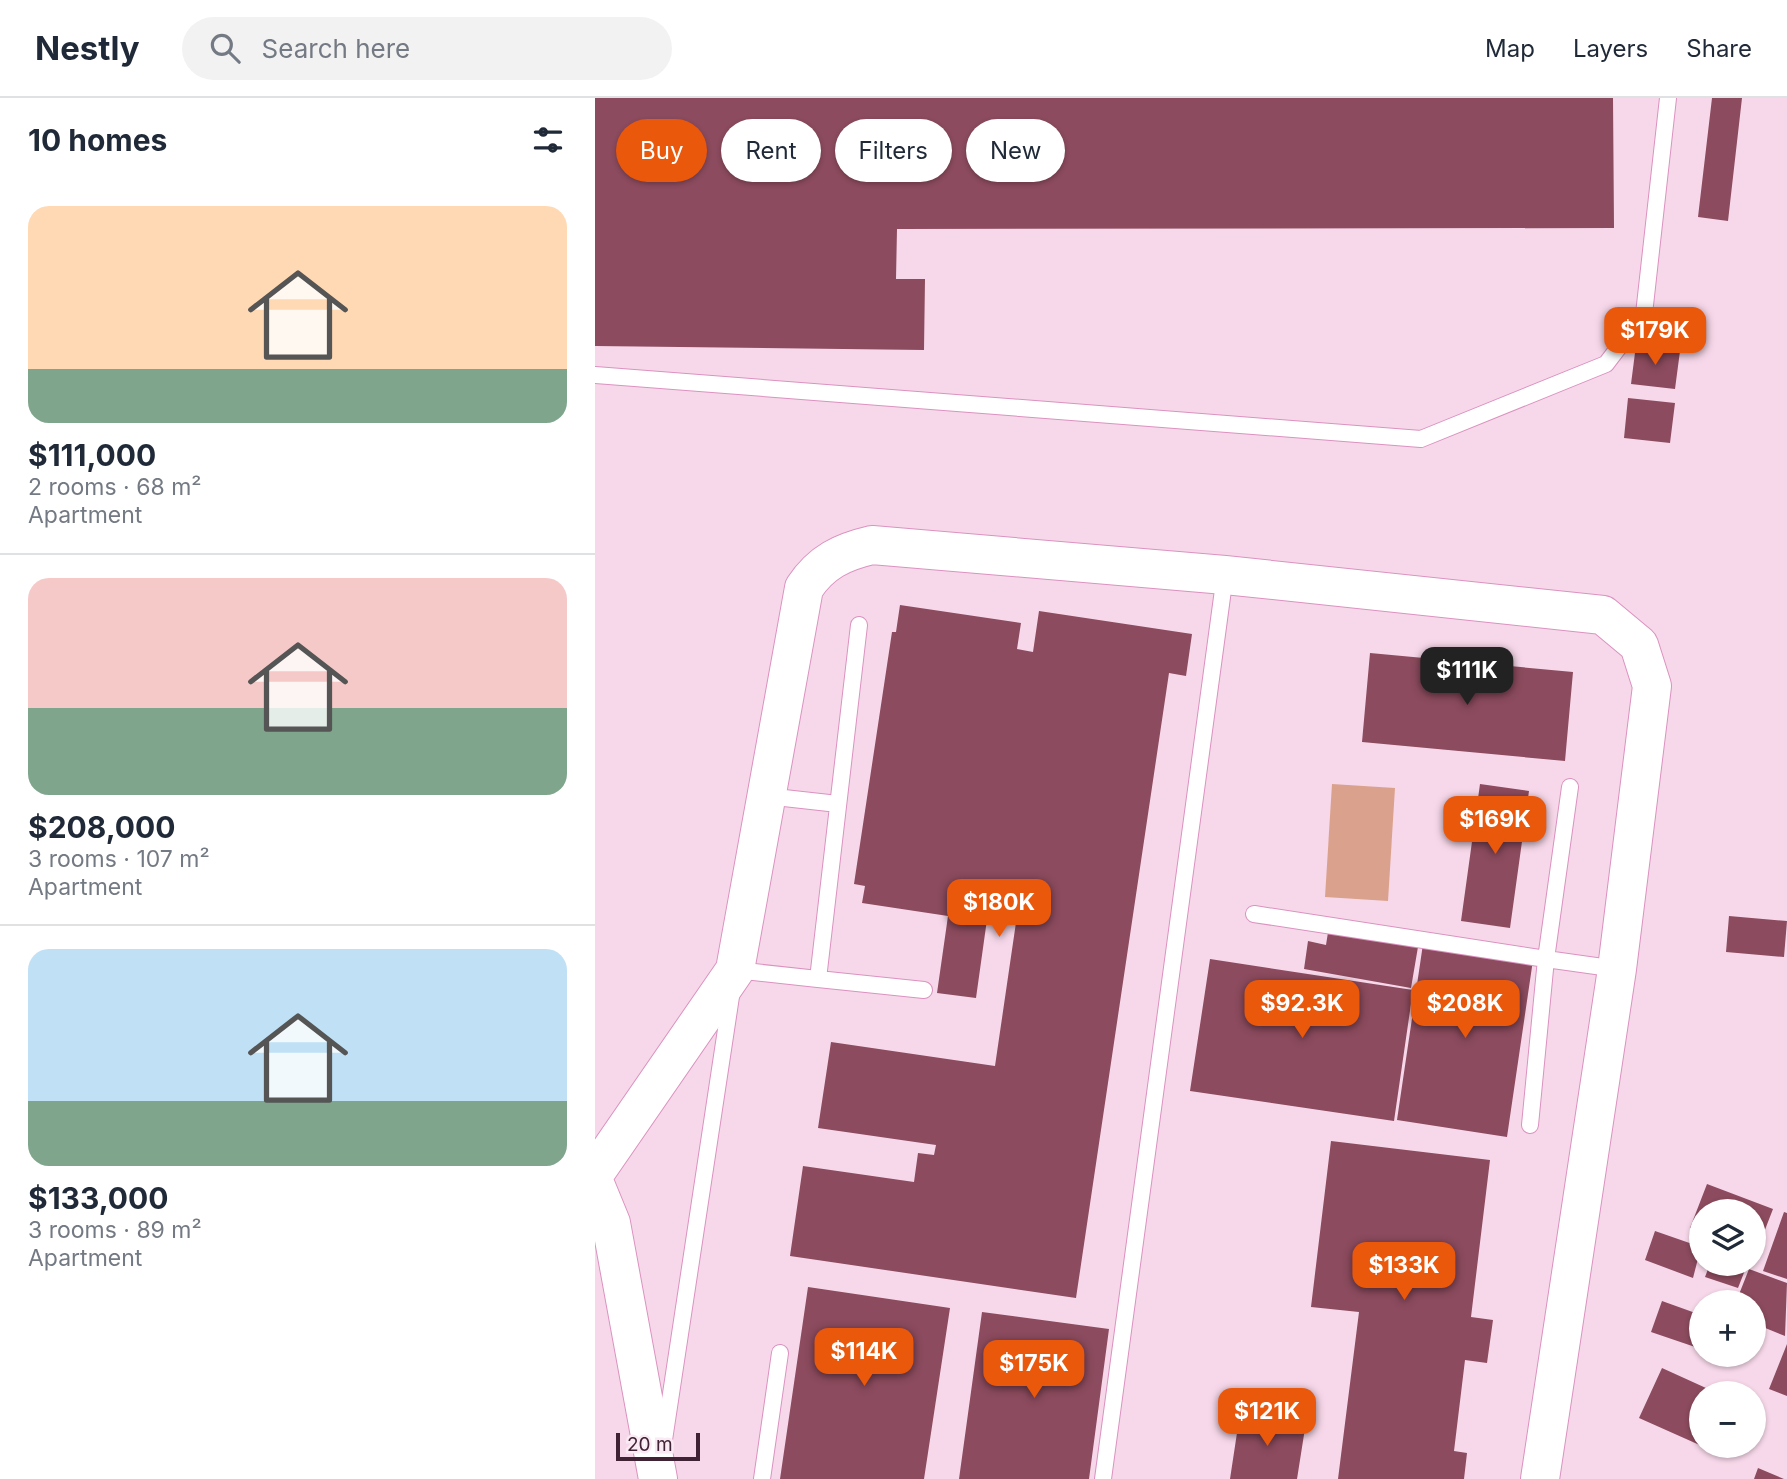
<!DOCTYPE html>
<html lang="en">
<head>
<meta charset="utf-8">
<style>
	:root { --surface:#fff; --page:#f2f2f3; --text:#1f2937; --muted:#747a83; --line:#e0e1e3; --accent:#ea580c }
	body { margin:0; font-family:Inter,sans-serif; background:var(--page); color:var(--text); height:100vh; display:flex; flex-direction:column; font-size:26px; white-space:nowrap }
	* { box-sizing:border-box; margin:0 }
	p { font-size:23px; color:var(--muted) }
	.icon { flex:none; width:38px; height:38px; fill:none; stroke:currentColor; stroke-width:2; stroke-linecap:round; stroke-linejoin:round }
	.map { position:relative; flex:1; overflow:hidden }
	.sheet { display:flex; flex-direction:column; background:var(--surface); width:595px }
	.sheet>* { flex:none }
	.guide { position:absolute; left:21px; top:21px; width:665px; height:63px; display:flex; gap:14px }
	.tools { position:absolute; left:1094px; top:1101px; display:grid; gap:14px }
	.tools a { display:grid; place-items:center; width:77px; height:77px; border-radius:50%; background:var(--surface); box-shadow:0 2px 5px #0004; font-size:35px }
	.scale { position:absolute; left:21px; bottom:18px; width:84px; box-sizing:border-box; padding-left:7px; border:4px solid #3f2234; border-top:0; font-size:19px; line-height:24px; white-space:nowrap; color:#3f2234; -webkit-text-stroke:5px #faeaf3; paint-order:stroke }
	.price { position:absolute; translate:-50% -60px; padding:0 16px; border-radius:14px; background:var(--accent); color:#fff; font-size:23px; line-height:46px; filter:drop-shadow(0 2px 4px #0008) }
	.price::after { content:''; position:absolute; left:50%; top:42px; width:21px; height:16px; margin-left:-10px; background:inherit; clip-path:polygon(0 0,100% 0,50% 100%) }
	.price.active { background:#222; color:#fff }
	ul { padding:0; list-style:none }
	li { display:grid; align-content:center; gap:14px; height:371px; padding:0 28px }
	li+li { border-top:2px solid var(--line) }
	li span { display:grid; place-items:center; height:217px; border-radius:21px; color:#555 }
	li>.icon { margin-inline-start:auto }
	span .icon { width:126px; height:126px; fill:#fffc; stroke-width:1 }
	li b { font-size:30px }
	h2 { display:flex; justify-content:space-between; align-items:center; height:84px; padding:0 28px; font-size:30px }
	.chip { padding:0 24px; border-radius:32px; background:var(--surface); box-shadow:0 2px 5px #0004; font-size:24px; line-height:63px }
	.chip.active { background:var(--accent); color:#fff }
	header { display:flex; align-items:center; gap:42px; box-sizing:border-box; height:98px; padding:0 35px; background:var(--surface); border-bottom:2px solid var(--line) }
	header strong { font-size:33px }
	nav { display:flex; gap:38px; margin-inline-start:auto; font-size:24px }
	.search { width:490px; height:63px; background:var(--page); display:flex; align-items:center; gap:18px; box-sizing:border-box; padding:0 24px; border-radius:38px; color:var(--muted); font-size:26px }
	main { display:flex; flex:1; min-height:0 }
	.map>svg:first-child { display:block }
	.green { fill:#daa28c }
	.building { fill:#8c4b5e }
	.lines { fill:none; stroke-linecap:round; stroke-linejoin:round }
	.service-casing { stroke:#db92bf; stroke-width:18 }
	.tertiary-casing { stroke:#db92bf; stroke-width:40 }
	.service { stroke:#fff; stroke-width:16 }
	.tertiary { stroke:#fff; stroke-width:38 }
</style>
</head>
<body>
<header>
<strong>Nestly</strong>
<div class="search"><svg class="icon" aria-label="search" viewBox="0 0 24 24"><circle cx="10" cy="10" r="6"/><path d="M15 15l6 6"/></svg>Search here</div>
<nav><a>Map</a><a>Layers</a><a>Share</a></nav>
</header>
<main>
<section class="sheet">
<h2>10 homes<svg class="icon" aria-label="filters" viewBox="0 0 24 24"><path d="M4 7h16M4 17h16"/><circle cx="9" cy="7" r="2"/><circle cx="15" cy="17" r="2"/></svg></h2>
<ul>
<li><span style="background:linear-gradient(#ffd9b3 75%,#7fa58c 0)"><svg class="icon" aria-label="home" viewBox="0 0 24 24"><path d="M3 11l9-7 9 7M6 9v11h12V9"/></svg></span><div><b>$111,000</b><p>2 rooms · 68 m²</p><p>Apartment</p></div></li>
<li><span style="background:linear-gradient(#f6c9c9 60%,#7fa58c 0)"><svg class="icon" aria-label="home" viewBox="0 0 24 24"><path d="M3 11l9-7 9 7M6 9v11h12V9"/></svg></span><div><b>$208,000</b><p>3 rooms · 107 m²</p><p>Apartment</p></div></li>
<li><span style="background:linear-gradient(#bfe0f5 70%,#7fa58c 0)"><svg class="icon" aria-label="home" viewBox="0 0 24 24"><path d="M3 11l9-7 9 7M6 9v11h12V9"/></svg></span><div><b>$133,000</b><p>3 rooms · 89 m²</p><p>Apartment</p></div></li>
</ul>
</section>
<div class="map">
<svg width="1192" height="1381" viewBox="0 0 1192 1381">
	<rect width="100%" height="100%" fill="#f7d8ea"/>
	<!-- green -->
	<path class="green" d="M 737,686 L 800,690 L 793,803 L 730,799 Z"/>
	<!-- building -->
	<path class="building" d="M 0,0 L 1018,0 L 1019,130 L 302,131 L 301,181 L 330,181 L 329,252 L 0,248 Z
		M 1117,0 L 1147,0 L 1133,123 L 1103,119 Z
		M 1041,247 L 1085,253 L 1080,291 L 1036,286 Z
		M 1033,300 L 1080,305 L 1075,345 L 1029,340 Z
		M 305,507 L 426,525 L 422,551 L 438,554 L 444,513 L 597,536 L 591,578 L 574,575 L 481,1200 L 195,1158 L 208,1068 L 319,1084 L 323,1055 L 339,1057 L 341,1047 L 223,1030 L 236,944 L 400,968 L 424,804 L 395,800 L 381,900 L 342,895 L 353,818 L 267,805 L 270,788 L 259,786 L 297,534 L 301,534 Z
		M 775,555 L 978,574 L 970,663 L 767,644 Z
		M 885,686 L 934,693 L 915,830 L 866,823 Z
		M 1134,818 L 1192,823 L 1189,859 L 1131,854 Z
		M 734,828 L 824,843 L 816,890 L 709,871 L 713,843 L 731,847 Z
		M 828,846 L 938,862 L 912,1039 L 802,1022 Z
		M 615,861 L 818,892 L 799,1023 L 595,993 Z
		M 736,1043 L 895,1062 L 876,1219 L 898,1222 L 892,1265 L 870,1262 L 859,1353 L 872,1355 L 869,1381 L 743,1381 L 764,1214 L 716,1209 Z
		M 1112,1086 L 1178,1111 L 1161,1155 L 1158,1155 L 1158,1113 L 1106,1113 L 1106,1134 L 1095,1130 Z
		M 1189,1114 L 1192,1115 L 1192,1181 L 1168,1173 Z
		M 1060,1133 L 1106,1149 L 1098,1180 L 1050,1162 Z
		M 1115,1166 L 1152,1167 L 1143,1190 L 1110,1179 Z
		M 1154,1171 L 1192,1185 L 1190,1238 L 1158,1225 L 1158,1204 L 1141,1204 Z
		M 213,1189 L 355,1210 L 329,1381 L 185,1381 Z
		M 1067,1203 L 1106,1217 L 1106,1251 L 1056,1234 Z
		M 387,1214 L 514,1231 L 494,1381 L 364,1381 Z
		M 1192,1246 L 1192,1298 L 1174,1291 Z
		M 1122,1256 L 1143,1256 L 1141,1264 Z
		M 1067,1270 L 1122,1295 L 1106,1295 L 1106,1348 L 1131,1348 L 1127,1357 L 1044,1320 Z
		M 645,1315 L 711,1324 L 702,1381 L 635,1381 Z
		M 1163,1370 L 1189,1381 L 1159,1381 Z"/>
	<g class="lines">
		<defs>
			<path id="service" d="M 0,277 L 826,341 L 1011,266 L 1049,216 L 1073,0
				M 975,689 L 951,861 L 1022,871
				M 171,698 L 243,706
				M 659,816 L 951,861 L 935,1027
				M 223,881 L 329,892
				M 69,1342 L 140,872 L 223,881 L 264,527
				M 167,1381 L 185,1255
				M 508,1381 L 630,477"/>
			<path id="tertiary" d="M 0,1075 L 140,872 L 209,490 C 226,464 247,454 277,447 L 630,477 L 1008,517 L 1044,547 L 1057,588 L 1022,871 L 945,1381
				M 0,1086 L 16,1125 L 63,1381"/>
		</defs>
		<!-- service casing -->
		<use href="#service" class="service-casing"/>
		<!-- tertiary casing -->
		<use href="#tertiary" class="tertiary-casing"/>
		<!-- service -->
		<use href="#service" class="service"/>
		<!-- tertiary -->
		<use href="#tertiary" class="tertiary"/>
	</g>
</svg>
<div class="tools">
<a><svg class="icon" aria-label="layers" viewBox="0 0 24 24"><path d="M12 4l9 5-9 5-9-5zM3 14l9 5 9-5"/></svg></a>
<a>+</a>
<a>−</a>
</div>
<div class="scale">20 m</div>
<b class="price" style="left:1060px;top:269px">$179K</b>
<b class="price active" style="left:872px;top:609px">$111K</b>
<b class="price" style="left:900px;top:758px">$169K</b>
<b class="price" style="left:404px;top:841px">$180K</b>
<b class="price" style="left:707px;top:942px">$92.3K</b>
<b class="price" style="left:870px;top:942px">$208K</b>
<b class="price" style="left:809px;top:1204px">$133K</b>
<b class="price" style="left:269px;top:1290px">$114K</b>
<b class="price" style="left:439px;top:1302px">$175K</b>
<b class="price" style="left:672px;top:1350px">$121K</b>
<div class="guide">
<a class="chip active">Buy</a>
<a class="chip">Rent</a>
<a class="chip">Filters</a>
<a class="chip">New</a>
</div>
</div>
</main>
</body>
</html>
